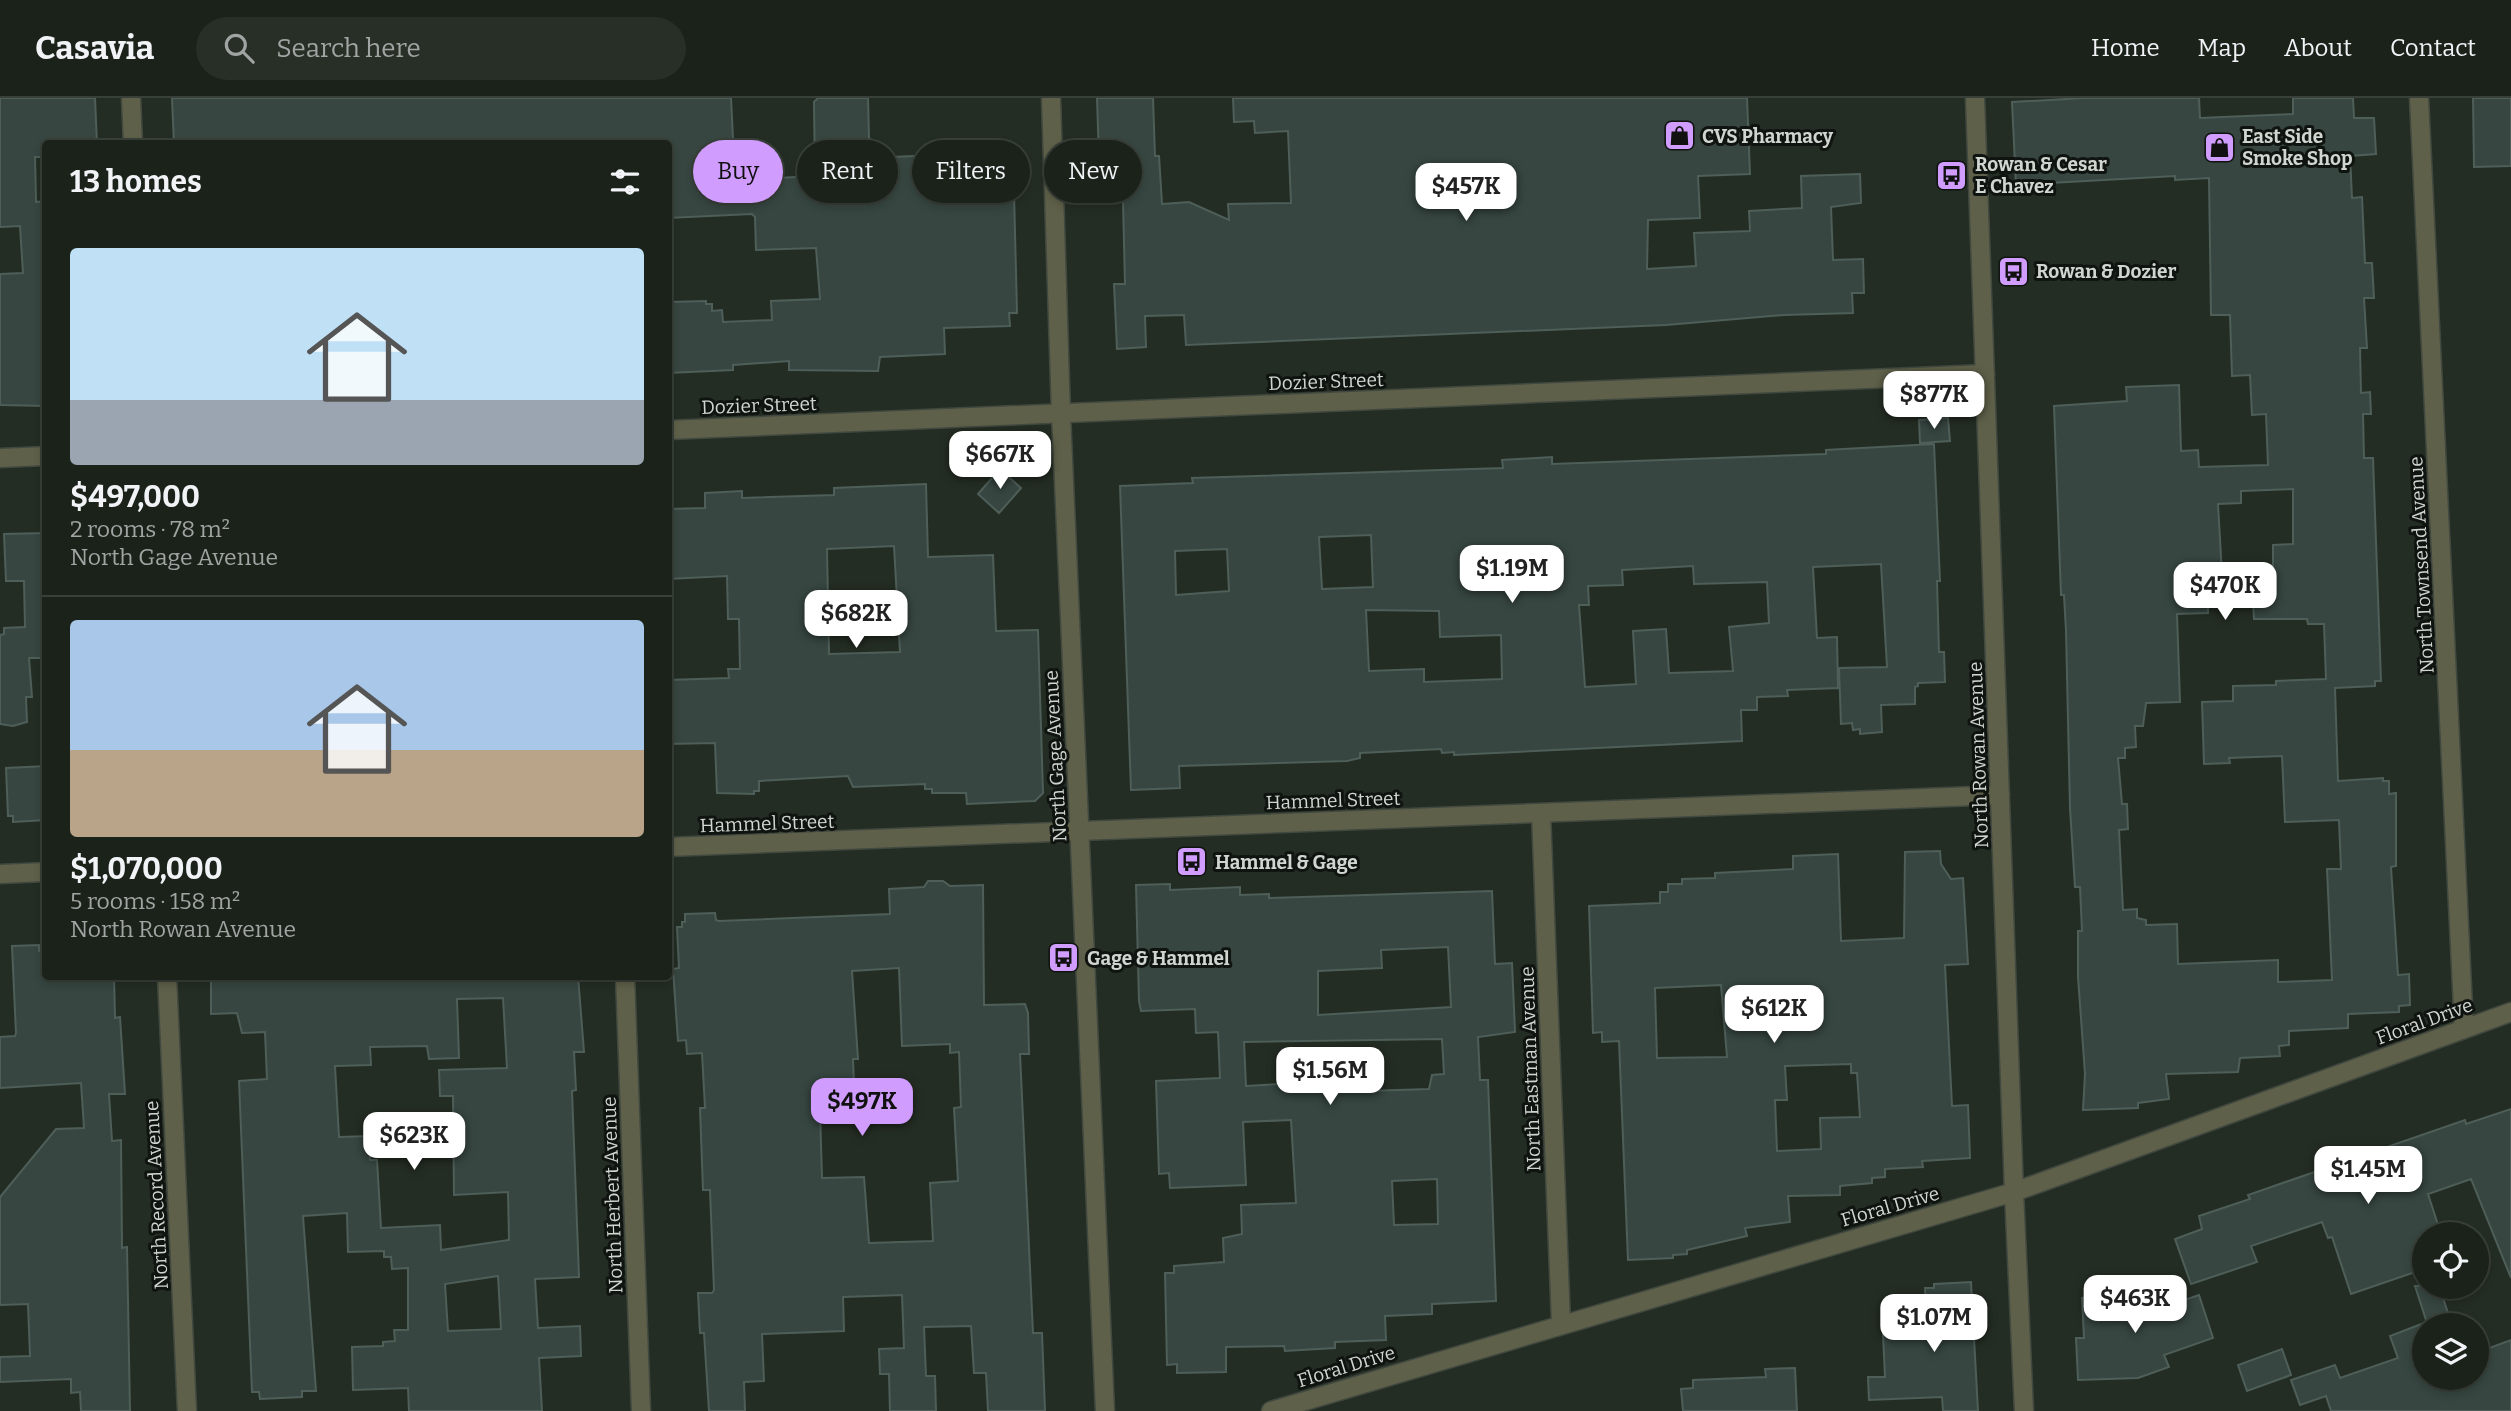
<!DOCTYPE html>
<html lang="en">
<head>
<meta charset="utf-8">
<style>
	:root { --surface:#1b221a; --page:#282f27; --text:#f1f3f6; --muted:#a0a4a2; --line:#393f39; --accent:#d09dfe }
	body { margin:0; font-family:Bitter,serif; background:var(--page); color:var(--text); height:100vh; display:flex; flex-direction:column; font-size:26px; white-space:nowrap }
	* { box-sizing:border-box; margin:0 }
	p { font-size:23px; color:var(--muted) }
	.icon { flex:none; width:38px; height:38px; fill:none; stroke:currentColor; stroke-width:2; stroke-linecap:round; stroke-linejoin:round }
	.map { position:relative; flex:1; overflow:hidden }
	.drawer { position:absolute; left:42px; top:42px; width:630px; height:840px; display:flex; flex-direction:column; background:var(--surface); border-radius:7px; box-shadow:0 4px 10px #0003,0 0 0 2px var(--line) }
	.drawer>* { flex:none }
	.guide { position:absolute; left:693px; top:42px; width:665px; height:63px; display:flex; gap:14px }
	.tools { position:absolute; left:2412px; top:1124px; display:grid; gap:14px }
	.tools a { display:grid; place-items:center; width:77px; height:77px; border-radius:50%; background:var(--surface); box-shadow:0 4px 10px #0003,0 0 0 2px var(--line); font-size:35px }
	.price { position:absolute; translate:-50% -60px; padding:0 16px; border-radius:14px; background:#fff; color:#222; font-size:23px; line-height:46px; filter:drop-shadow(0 2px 4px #0008) }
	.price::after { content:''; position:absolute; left:50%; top:42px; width:21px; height:16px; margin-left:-10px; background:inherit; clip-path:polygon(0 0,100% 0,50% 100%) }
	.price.current { background:var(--accent); color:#111 }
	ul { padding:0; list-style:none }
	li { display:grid; align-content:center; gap:14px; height:371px; padding:0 28px }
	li+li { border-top:2px solid var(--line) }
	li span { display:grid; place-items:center; height:217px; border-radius:7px; color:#555 }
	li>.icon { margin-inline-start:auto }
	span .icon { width:126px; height:126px; fill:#fffc; stroke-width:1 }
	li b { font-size:30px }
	h2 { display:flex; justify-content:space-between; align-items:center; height:84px; padding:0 28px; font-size:30px }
	.chip { padding:0 24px; border-radius:32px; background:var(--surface); box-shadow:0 4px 10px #0003,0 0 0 2px var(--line); font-size:24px; line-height:63px }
	.chip.current { background:var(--accent); color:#111 }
	header { display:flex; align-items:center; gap:42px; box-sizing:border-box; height:98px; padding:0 35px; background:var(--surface); border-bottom:2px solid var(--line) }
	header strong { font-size:33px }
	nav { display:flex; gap:38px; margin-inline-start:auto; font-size:24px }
	.search { width:490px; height:63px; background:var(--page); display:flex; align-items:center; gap:18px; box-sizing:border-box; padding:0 24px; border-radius:38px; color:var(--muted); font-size:26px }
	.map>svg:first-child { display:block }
	.building { fill:#374641; stroke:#4e5e59; stroke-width:2; fill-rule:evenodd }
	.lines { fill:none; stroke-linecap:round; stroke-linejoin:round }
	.minor-casing { stroke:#40483f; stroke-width:21 }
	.tertiary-casing { stroke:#40483f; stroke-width:21 }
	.minor { stroke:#5f6049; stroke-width:18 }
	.tertiary { stroke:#5f6049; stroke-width:18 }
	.labels { text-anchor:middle; stroke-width:6; stroke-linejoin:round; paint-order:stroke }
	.poi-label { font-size:19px; font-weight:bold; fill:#d0d6cf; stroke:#101410; text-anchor:start }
	.street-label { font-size:19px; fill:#d0d6cf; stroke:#101410 }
</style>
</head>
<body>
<header>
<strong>Casavia</strong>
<div class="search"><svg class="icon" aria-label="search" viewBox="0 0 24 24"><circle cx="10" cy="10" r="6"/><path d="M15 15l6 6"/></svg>Search here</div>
<nav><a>Home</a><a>Map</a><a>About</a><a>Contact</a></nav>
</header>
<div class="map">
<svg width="2511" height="1313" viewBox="0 0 2511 1313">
	<rect width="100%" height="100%" fill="#242d23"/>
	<!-- building -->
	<path class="building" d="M 0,0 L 95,0 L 97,46 L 46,46 L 46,59 L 35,59 L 36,104 L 46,103 L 46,308 L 0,307 L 0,176 L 23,175 L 20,128 L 0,129 Z
		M 172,0 L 731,0 L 735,82 L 815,78 L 814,4 L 818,0 L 868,0 L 869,40 L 890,59 L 1013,54 L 1017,215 L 1009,215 L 1010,228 L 944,230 L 945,256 L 880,259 L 878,273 L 789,272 L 789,263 L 733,267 L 733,272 L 668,275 L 668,204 L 706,203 L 706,206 L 712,206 L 712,213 L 722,212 L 723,224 L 772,222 L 771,203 L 820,201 L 816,150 L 756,152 L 755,119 L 752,116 L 668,120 L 668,46 L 174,46 Z
		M 1097,0 L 1153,0 L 1155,58 L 1159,58 L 1162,106 L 1189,104 L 1229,122 L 1228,106 L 1291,105 L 1288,33 L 1255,35 L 1254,23 L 1234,24 L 1233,0 L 1747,0 L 1750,76 L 1698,78 L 1700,120 L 1648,122 L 1647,171 L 1696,168 L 1694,135 L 1750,133 L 1749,113 L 1802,110 L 1801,78 L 1860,76 L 1861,105 L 1831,109 L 1833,162 L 1863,161 L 1864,195 L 1852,195 L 1853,215 L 1784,217 L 1666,227 L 1186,247 L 1184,217 L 1145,218 L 1146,249 L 1117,251 L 1114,186 L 1125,186 L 1123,103 L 1108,104 L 1107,92 L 1100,93 Z
		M 2084,0 L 2199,0 L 2200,20 L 2293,16 L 2293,0 L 2353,0 L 2354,20 L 2374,20 L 2376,56 L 2350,58 L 2352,100 L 2362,99 L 2365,165 L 2372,165 L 2374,200 L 2364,200 L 2367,250 L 2360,250 L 2361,295 L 2370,294 L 2371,316 L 2363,316 L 2364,360 L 2373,360 L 2381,583 L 2375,583 L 2375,588 L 2335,590 L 2338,683 L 2383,680 L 2383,683 L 2389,683 L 2389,696 L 2396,695 L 2396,768 L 2391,769 L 2398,877 L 2409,876 L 2410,907 L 2399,908 L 2399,914 L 2348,916 L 2348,930 L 2289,933 L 2289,947 L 2279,948 L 2280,958 L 2240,960 L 2238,974 L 2166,976 L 2169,1001 L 2138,1005 L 2138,1010 L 2083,1012 L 2085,976 L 2078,879 L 2078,833 L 2082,833 L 2080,789 L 2075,789 L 2070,710 L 2066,533 L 2064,497 L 2061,497 L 2054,308 L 2127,303 L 2126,289 L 2179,287 L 2181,353 L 2198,352 L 2199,369 L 2268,367 L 2266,316 L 2252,317 L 2250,277 L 2232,278 L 2230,217 L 2211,217 L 2209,80 L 2175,82 L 2175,78 L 2016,87 L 2012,4 ZM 2293,391 L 2293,446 L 2273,447 L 2273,477 L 2222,477 L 2218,406 L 2241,405 L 2241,393 ZM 2253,505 L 2254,521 L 2307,521 L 2308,526 L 2324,526 L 2326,581 L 2276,583 L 2276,587 L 2233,588 L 2233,603 L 2202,604 L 2204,666 L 2230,665 L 2229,660 L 2282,658 L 2285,724 L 2339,722 L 2341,771 L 2327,771 L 2332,882 L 2278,884 L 2278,862 L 2178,866 L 2177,826 L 2146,827 L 2146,822 L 2137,820 L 2137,811 L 2123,812 L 2119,732 L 2128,731 L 2127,706 L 2122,706 L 2118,660 L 2125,660 L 2125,650 L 2136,649 L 2135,628 L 2143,628 L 2146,605 L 2180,604 L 2177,516 L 2208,515 L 2208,507 Z
		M 2473,0 L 2511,0 L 2511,68 L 2474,69 Z
		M 1948,320 L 1950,343 L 1920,345 L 1919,322 Z
		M 1934,346 L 1940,483 L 1937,483 L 1939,554 L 1944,554 L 1945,584 L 1918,585 L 1918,588 L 1915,589 L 1915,606 L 1881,607 L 1882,634 L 1860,636 L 1860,631 L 1853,632 L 1852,625 L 1841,626 L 1839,570 L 1887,569 L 1881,466 L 1813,469 L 1817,540 L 1837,539 L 1838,590 L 1787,592 L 1788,598 L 1757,599 L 1757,612 L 1741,612 L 1742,643 L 1454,657 L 1454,654 L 1442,655 L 1441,651 L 1360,655 L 1360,660 L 1347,663 L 1179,668 L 1180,690 L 1131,692 L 1120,388 L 1193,385 L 1192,380 L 1503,370 L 1502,362 L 1552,359 L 1552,366 L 1826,356 L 1826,352 ZM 1371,437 L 1373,489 L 1322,491 L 1319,439 ZM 1227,451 L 1229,493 L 1176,497 L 1175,453 ZM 1693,468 L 1694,486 L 1767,484 L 1769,525 L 1729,529 L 1733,573 L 1669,575 L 1666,531 L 1633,533 L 1636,586 L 1585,589 L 1579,507 L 1589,507 L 1588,488 L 1623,487 L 1622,472 ZM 1366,512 L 1439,513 L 1440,539 L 1501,537 L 1502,581 L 1424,584 L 1424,571 L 1369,573 Z
		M 1000,371 L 1021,390 L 999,415 L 978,396 Z
		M 926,386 L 928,459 L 993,457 L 996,533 L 1038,532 L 1043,695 L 1035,703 L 967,706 L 966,695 L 932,695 L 932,691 L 925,691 L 925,686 L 853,689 L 848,678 L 759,683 L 759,693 L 754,693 L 754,696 L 717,695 L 715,645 L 668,646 L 668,582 L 729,580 L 728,571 L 740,571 L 739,521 L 728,521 L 727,478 L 668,481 L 668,411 L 705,410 L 705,395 L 742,393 L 742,400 L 834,397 L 834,390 ZM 894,448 L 900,554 L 829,556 L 827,451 Z
		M 46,435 L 46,560 L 29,560 L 32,599 L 26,599 L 27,624 L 13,628 L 0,626 L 0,537 L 4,536 L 4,530 L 25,529 L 24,483 L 6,483 L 4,436 Z
		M 46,668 L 46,722 L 13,724 L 13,718 L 8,718 L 6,670 Z
		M 1940,753 L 1941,766 L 1951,781 L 1963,780 L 1968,866 L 1945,867 L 1952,1008 L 1968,1007 L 1970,1060 L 1922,1063 L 1923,1069 L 1885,1071 L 1885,1079 L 1872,1080 L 1872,1085 L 1840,1088 L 1840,1097 L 1788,1098 L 1790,1124 L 1745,1130 L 1747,1138 L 1687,1152 L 1687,1156 L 1673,1157 L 1673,1160 L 1628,1162 L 1619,943 L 1602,944 L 1602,934 L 1593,935 L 1589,808 L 1660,805 L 1660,794 L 1668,794 L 1668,786 L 1682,786 L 1682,781 L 1715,780 L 1715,775 L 1793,771 L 1793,758 L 1838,756 L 1841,843 L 1904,840 L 1905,754 ZM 1721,887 L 1727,959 L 1657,960 L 1655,890 ZM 1851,966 L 1851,975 L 1857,975 L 1860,1019 L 1820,1020 L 1821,1051 L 1777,1053 L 1775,1002 L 1787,1002 L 1785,968 Z
		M 928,783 L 943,783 L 950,788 L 983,787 L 984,907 L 1025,906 L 1028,915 L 1029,956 L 1020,956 L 1033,1235 L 1042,1235 L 1045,1313 L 988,1313 L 986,1275 L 974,1275 L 971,1228 L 924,1229 L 926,1278 L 935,1278 L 936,1313 L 890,1313 L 889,1276 L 880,1276 L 879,1251 L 904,1250 L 902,1197 L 843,1199 L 844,1233 L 762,1236 L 764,1283 L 744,1284 L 745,1313 L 709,1313 L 704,1235 L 700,1235 L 698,1195 L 712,1195 L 714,1192 L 710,1092 L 703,1092 L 700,1010 L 705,1010 L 702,955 L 687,956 L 686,942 L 678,943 L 673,871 L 679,870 L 677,829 L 682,829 L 682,824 L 685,824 L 685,816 L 715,815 L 716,822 L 719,823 L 890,816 L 889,791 L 924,789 ZM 899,870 L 902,948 L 950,946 L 950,955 L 959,954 L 961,1009 L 954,1010 L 958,1083 L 930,1085 L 933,1143 L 869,1145 L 864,1079 L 822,1080 L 820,1013 L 855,1011 L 853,961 L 858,961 L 852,873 Z
		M 1170,786 L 1170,792 L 1240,789 L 1240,797 L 1269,796 L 1269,800 L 1492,793 L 1495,866 L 1512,865 L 1515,934 L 1478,939 L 1480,982 L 1488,982 L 1496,1203 L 1432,1206 L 1432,1216 L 1385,1218 L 1386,1242 L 1335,1244 L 1335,1250 L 1285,1253 L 1284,1248 L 1226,1249 L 1226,1274 L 1177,1275 L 1177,1266 L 1167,1267 L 1165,1175 L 1174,1175 L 1174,1168 L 1224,1164 L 1223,1140 L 1242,1136 L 1241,1107 L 1296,1105 L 1291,1022 L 1243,1024 L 1246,1087 L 1170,1090 L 1169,1075 L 1159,1076 L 1156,983 L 1220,980 L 1218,934 L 1196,935 L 1195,911 L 1141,913 L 1139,903 L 1136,787 ZM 1448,849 L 1451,909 L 1318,917 L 1318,873 L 1382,870 L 1381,852 ZM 1442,941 L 1444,976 L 1432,977 L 1429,991 L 1367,993 L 1367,981 L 1246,988 L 1244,944 ZM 1437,1081 L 1438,1126 L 1394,1127 L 1392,1083 Z
		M 39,847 L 39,853 L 46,853 L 46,878 L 114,878 L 115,920 L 120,919 L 125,996 L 109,996 L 112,1043 L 121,1042 L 122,1150 L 127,1149 L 130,1313 L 81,1313 L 80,1294 L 71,1295 L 71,1281 L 0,1284 L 0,1259 L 30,1258 L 28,1206 L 0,1207 L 0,1099 L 56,1031 L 84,1030 L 81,985 L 0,990 L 0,939 L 15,938 L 16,935 L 12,848 Z
		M 211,878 L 578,878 L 584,954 L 574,954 L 576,992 L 572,993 L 579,1179 L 535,1181 L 538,1230 L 580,1228 L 581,1258 L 539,1260 L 542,1313 L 409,1313 L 408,1290 L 353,1292 L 352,1249 L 383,1248 L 383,1244 L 395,1243 L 394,1232 L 408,1232 L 408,1170 L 392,1171 L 391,1159 L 384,1159 L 384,1153 L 348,1154 L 347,1115 L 303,1118 L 316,1293 L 302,1293 L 302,1299 L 260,1301 L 259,1294 L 252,1294 L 239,983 L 267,981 L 265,934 L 242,935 L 237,915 L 211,916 ZM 503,900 L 507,970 L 439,972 L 440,998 L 453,998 L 454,1097 L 508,1094 L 509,1142 L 441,1152 L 440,1127 L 381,1130 L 377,1062 L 370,1062 L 370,1038 L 339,1039 L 335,968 L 371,967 L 370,949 L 427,948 L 429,961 L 459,960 L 457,901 ZM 498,1178 L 501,1231 L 448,1233 L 445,1186 Z
		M 2511,1011 L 2511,1180 L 2471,1081 L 2428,1096 L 2441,1136 L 2424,1136 L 2424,1171 L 2351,1196 L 2332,1139 L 2328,1140 L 2322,1124 L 2251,1148 L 2257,1164 L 2191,1186 L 2175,1141 L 2202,1131 L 2199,1118 L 2250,1101 L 2248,1097 L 2465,1022 L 2466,1026 Z
		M 1971,1184 L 1978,1313 L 1943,1313 L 1942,1299 L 1869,1302 L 1868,1279 L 1885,1279 L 1883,1236 L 1898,1235 L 1898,1230 L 1927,1229 L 1925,1190 L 1934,1190 L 1934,1186 Z
		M 2415,1188 L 2439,1188 L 2449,1218 L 2427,1225 Z
		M 2141,1191 L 2149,1214 L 2199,1197 L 2213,1240 L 2164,1257 L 2169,1269 L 2138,1280 L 2078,1282 L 2076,1240 L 2084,1240 L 2082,1200 L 2111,1193 L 2113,1198 Z
		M 2424,1225 L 2424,1279 L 2476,1279 L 2476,1255 L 2511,1242 L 2511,1313 L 2331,1313 L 2326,1298 L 2300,1307 L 2291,1282 L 2335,1267 L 2340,1280 L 2398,1260 L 2390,1238 Z
		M 2282,1251 L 2291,1277 L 2247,1293 L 2238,1267 Z
		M 1795,1270 L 1797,1313 L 1683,1313 L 1681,1291 L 1693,1290 L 1693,1282 L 1766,1279 L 1765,1271 Z"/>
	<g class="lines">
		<defs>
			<path id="minor" d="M 131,0 L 133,46
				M 2419,0 L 2464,931
				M 668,332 L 1985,276
				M 0,360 L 46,358
				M 1541,715 L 1561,1225
				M 668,749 L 2000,697
				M 0,776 L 46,774
				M 167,878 L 187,1313
				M 625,878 L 641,1313
				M 2014,1094 L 2024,1313"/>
			<path id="tertiary" d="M 1051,0 L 1061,316 L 1105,1313
				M 1975,0 L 2014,1094
				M 1271,1313 L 2014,1094 L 2511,914"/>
		</defs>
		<!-- minor casing -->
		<use href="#minor" class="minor-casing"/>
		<!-- tertiary casing -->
		<use href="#tertiary" class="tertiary-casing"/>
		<!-- minor -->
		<use href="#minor" class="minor"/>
		<!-- tertiary -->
		<use href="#tertiary" class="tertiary"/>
	</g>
	<!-- icons -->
	<defs>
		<symbol id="shop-square" viewBox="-11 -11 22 22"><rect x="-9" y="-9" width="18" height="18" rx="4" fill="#d09dfe" stroke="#101410"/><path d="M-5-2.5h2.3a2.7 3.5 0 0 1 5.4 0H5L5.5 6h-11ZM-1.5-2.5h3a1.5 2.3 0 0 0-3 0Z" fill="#111"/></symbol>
		<symbol id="bus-square" viewBox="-11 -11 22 22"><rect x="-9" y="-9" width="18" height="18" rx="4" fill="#d09dfe" stroke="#101410"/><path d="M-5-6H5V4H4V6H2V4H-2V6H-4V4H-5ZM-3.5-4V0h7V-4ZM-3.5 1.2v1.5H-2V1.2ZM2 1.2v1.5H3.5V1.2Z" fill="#111"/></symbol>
	</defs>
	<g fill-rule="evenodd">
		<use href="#shop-square" x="1662" y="20" width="35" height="35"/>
		<use href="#shop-square" x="2202" y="32" width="35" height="35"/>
		<use href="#bus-square" x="1934" y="60" width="35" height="35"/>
		<use href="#bus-square" x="1996" y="156" width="35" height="35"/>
		<use href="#bus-square" x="1174" y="746" width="35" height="35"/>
		<use href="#bus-square" x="1046" y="842" width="35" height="35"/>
	</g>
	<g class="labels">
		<!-- poi labels -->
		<g class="poi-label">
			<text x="1702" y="45">CVS Pharmacy</text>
			<text x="2242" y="45">East Side<tspan x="2242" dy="22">Smoke Shop</tspan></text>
			<text x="1975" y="73">Rowan &amp; Cesar<tspan x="1975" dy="22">E Chavez</tspan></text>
			<text x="2036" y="180">Rowan &amp; Dozier</text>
			<text x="1215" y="771">Hammel &amp; Gage</text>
			<text x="1087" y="867">Gage &amp; Hammel</text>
		</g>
		<!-- street labels -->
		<g class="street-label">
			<text transform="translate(1326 283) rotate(-2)" y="7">Dozier Street</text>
			<text transform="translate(759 307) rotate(-2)" y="7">Dozier Street</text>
			<text transform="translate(2421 467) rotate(-93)" y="7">North Townsend Avenue</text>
			<text transform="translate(1978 657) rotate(-92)" y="7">North Rowan Avenue</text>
			<text transform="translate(1055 658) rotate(-93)" y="7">North Gage Avenue</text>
			<text transform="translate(1333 702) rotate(-2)" y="7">Hammel Street</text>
			<text transform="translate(767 725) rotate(-2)" y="7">Hammel Street</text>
			<text transform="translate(2424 923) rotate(-20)" y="7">Floral Drive</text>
			<text transform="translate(1530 971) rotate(-92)" y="7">North Eastman Avenue</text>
			<text transform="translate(156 1097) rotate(-93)" y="7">North Record Avenue</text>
			<text transform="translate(612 1097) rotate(-92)" y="7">North Herbert Avenue</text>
			<text transform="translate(1890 1108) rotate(-16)" y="7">Floral Drive</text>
			<text transform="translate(1346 1268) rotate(-17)" y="7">Floral Drive</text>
		</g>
	</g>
</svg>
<div class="tools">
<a><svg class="icon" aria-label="locate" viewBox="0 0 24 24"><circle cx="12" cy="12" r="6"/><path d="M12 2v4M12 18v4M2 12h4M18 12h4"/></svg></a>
<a><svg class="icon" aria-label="layers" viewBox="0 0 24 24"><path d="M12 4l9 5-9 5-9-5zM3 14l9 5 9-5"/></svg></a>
</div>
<b class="price" style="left:1466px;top:125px">$457K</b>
<b class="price" style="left:1934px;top:333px">$877K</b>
<b class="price" style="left:1000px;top:393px">$667K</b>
<b class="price" style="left:1512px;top:507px">$1.19M</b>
<b class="price" style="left:2225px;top:524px">$470K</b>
<b class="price" style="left:856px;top:552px">$682K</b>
<b class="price" style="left:1774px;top:947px">$612K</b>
<b class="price" style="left:1330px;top:1009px">$1.56M</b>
<b class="price current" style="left:862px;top:1040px">$497K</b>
<b class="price" style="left:414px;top:1074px">$623K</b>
<b class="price" style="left:2368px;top:1108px">$1.45M</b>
<b class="price" style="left:2135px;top:1237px">$463K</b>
<b class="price" style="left:1934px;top:1256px">$1.07M</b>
<div class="guide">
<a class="chip current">Buy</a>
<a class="chip">Rent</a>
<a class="chip">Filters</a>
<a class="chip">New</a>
</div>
<section class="drawer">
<h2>13 homes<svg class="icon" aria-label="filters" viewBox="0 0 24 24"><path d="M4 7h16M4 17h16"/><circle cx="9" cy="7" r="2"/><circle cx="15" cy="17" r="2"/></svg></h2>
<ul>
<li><span style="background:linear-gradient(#bfe0f5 70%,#9aa5b1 0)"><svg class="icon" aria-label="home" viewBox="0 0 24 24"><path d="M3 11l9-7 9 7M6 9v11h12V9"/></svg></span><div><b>$497,000</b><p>2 rooms · 78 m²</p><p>North Gage Avenue</p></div></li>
<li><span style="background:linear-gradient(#a9c7e8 60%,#b9a48a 0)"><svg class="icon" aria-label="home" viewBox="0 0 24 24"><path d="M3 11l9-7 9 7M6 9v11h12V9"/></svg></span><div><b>$1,070,000</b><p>5 rooms · 158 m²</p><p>North Rowan Avenue</p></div></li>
</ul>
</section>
</div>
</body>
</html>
